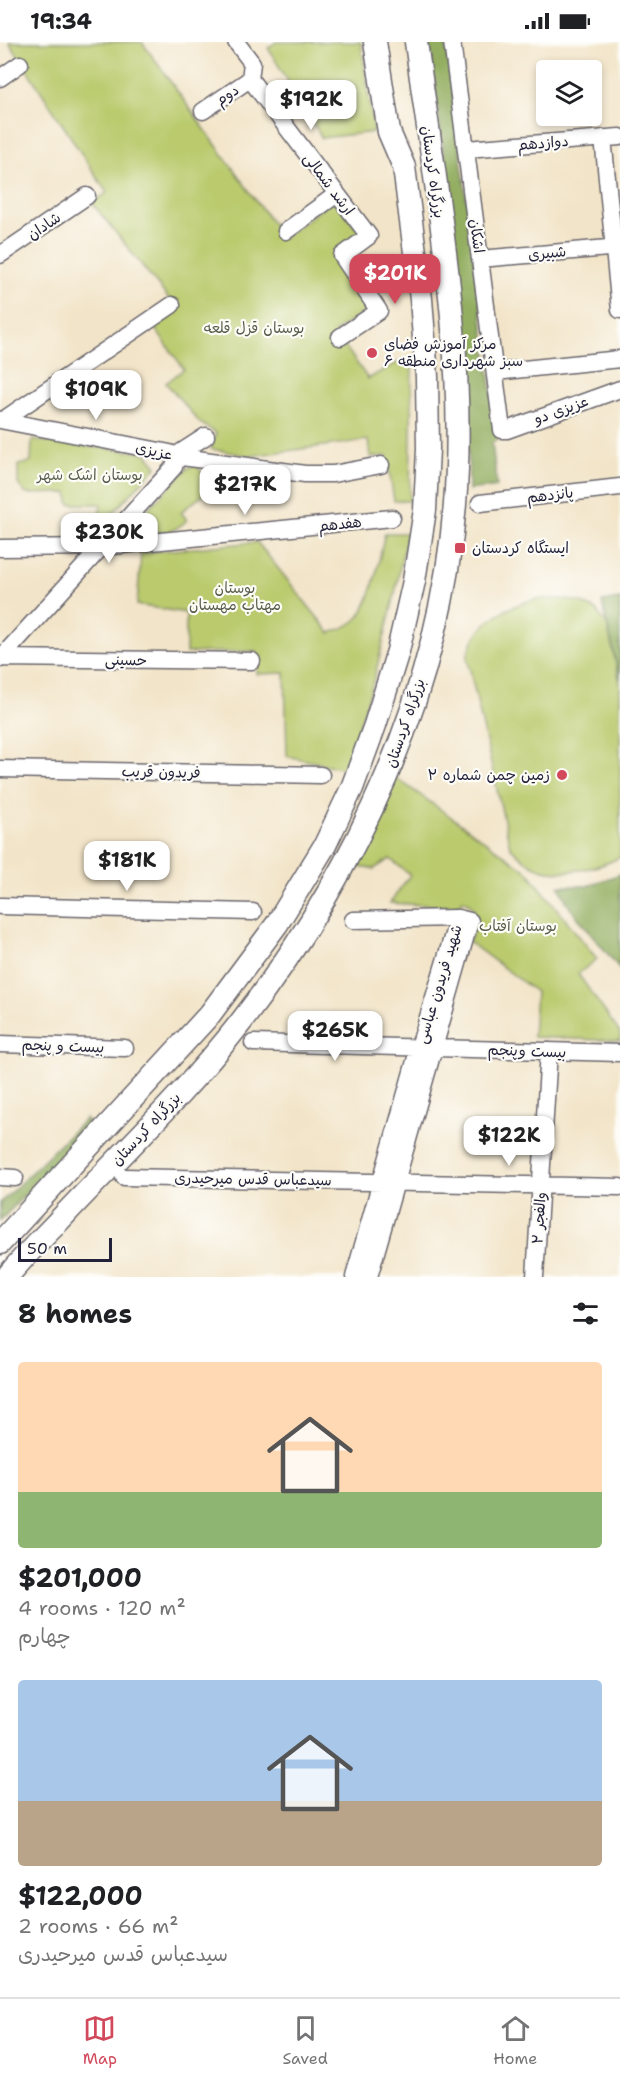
<!DOCTYPE html>
<html lang="en">
<head>
<meta charset="utf-8">
<style>
	:root { --surface:#fff; --page:#f6f6f6; --text:#202124; --muted:#757577; --line:#e0e0e0; --accent:#d1495b }
	body { margin:0; font-family:"Shantell Sans","Playpen Sans Arabic",sans-serif; background:var(--page); color:var(--text); height:100vh; display:flex; flex-direction:column; font-size:22px; white-space:nowrap }
	* { box-sizing:border-box; margin:0 }
	p { font-size:20px; color:var(--muted) }
	.icon { flex:none; width:33px; height:33px; fill:none; stroke:currentColor; stroke-width:2; stroke-linecap:round; stroke-linejoin:round }
	.map { position:relative; height:1235px; overflow:hidden }
	.sheet { display:flex; flex-direction:column; background:var(--surface); flex:1 }
	.sheet>* { flex:none }
	.controls { position:absolute; left:536px; top:18px; display:grid; gap:12px }
	.controls a { display:grid; place-items:center; width:66px; height:66px; border-radius:6px; background:var(--surface); box-shadow:0 3px 9px #0003; font-size:30px }
	.scale { position:absolute; left:18px; bottom:15px; width:94px; box-sizing:border-box; padding-left:6px; border:3px solid #22223b; border-top:0; font-size:16px; line-height:21px; white-space:nowrap; color:#22223b; -webkit-text-stroke:4px #fdfcf7; paint-order:stroke }
	.price { position:absolute; translate:-50% -51px; padding:0 14px; border-radius:12px; background:#fff; color:#222; font-size:20px; line-height:39px; filter:drop-shadow(0 2px 3px #0008) }
	.price::after { content:''; position:absolute; left:50%; top:36px; width:18px; height:14px; margin-left:-9px; background:inherit; clip-path:polygon(0 0,100% 0,50% 100%) }
	.price.on { background:var(--accent); color:#fff }
	ul { padding:0; list-style:none }
	li { display:grid; align-content:center; gap:12px; height:318px; padding:0 18px }
	li span { display:grid; place-items:center; height:186px; border-radius:6px; color:#555 }
	li>.icon { margin-inline-start:auto }
	span .icon { width:108px; height:108px; fill:#fffc; stroke-width:1 }
	li b { font-size:26px }
	h2 { display:flex; justify-content:space-between; align-items:center; height:72px; padding:0 18px; font-size:26px }
	.status { display:flex; justify-content:space-between; align-items:center; height:42px; padding:0 30px; background:var(--surface); direction:ltr }
	.status svg { height:16px; fill:currentColor }
	.menu { display:flex; justify-content:space-around; align-items:center; height:84px; border-top:2px solid var(--line); background:var(--surface); font-size:16px; color:var(--muted) }
	.menu a { display:grid; justify-items:center; gap:3px }
	.menu .on { color:var(--accent) }
	.map>svg:first-child { display:block }
	.green { fill:#baca6d; stroke:#6e7654; stroke-width:1.5 }
	.forest { fill:#93ae60; stroke:#5a684e; stroke-width:1.5 }
	.lines { fill:none; stroke-linecap:round; stroke-linejoin:round }
	.minor-casing { stroke:#6b666c; stroke-width:19 }
	.highway-casing { stroke:#6b666c; stroke-width:25 }
	.minor { stroke:#fff; stroke-width:16 }
	.highway { stroke:#fff; stroke-width:22 }
	.poi-dot { fill:#d1495b; stroke:#fdfcf7; stroke-width:2 }
	.labels { text-anchor:middle; stroke-width:4.5; stroke-linejoin:round; paint-order:stroke }
	.street-label { font-size:15px; fill:#22223b; stroke:#fdfcf7 }
	.park-label { font-size:15px; fill:#575d4c; stroke:#fdfcf7 }
	.poi-label { font-size:15px; fill:#22223b; stroke:#fdfcf7; text-anchor:start }
</style>
</head>
<body>
<div class="status"><b>19:34</b><svg viewBox="0 0 49 12"><path d="M0 12V9h3v3zM5 12V6h3v6zM10 12V3h3v9zM15 12V0h3v12zM26 1h20v11H26zM47 4h2v5h-2z"/></svg></div>
<div class="map">
<svg width="620" height="1235" viewBox="0 0 620 1235">
	<rect width="100%" height="100%" fill="#fdfcf7"/>
	<filter id="ink" filterUnits="userSpaceOnUse"><feTurbulence type="fractalNoise" baseFrequency=".0167" numOctaves="2"/><feDisplacementMap in="SourceGraphic" scale="12" xChannelSelector="R" yChannelSelector="G"/><feConvolveMatrix kernelMatrix="1 2 1 2 8 2 1 2 1" color-interpolation-filters="sRGB"/></filter>
	<filter id="wash" filterUnits="userSpaceOnUse"><feTurbulence type="fractalNoise" baseFrequency=".008" numOctaves="4" result="noise"/><feDisplacementMap in="SourceGraphic" scale="24" xChannelSelector="R" yChannelSelector="G"/><feGaussianBlur stdDeviation="1.35" result="paint"/><feColorMatrix in="noise" values="0 0 0 0 0 0 0 0 0 0 0 0 0 0 0 0 0 1.4 0 .05"/><feComposite in="paint" operator="in"/></filter>
	<g filter="url(#wash)">
		<rect width="100%" height="100%" fill="#f2e4c8"/>
		<!-- green -->
		<path class="green" d="M 9,0 L 142,0 L 283,196 L 334,157 L 362,193 L 334,214 L 372,265 L 335,290 L 368,337 L 394,322 L 412,317 L 410,459 L 394,459 L 387,414 L 370,415 L 368,398 L 250,414 L 211,407 L 216,391 L 200,381 L 166,341 L 184,327 L 153,284 L 176,266 L 92,161 L 107,151 Z
			M 276,0 L 361,0 L 374,90 L 322,96 L 268,6 Z
			M 32,398 L 146,411 L 157,424 L 96,489 L 101,462 L 69,462 L 68,451 L 26,452 L 18,442 L 18,423 L 31,420 Z
			M 193,424 L 198,425 L 213,445 L 181,470 L 187,478 C 184,481 179,485 175,487 C 165,492 146,492 136,486 L 137,478 L 188,426 Z
			M 385,491 L 407,491 L 394,556 L 373,641 L 345,727 L 287,714 L 285,631 L 257,632 L 256,609 L 186,611 L 186,571 L 137,563 L 141,511 L 257,500 L 330,591 C 339,588 356,581 361,572 C 373,554 380,513 385,491 Z
			M 536,557 L 562,557 L 580,560 L 596,568 L 607,582 L 620,640 L 620,815 C 601,826 562,834 541,827 C 529,824 519,813 510,805 L 467,615 C 476,580 502,566 536,557 Z
			M 395,735 L 528,830 L 597,917 L 578,932 L 620,991 L 620,999 L 533,995 L 536,950 L 469,900 C 476,884 482,866 463,858 L 457,865 L 390,861 L 410,833 L 390,817 L 374,827 L 356,825 Z"/>
		<!-- forest -->
		<path class="forest" d="M 429,0 L 446,0 L 498,398 L 492,401 L 497,444 L 469,448 L 467,343 L 462,251 Z
			M 620,557 L 620,638 L 602,560 Z
			M 620,832 L 620,927 L 570,866 L 559,844 L 587,844 Z
			M 85,1077 L 91,1084 L 0,1179 L 0,1161 Z"/>
	</g>
	<g filter="url(#ink)">
		<g class="lines">
			<defs>
				<path id="minor" d="M 236,0 L 252,21 L 250,37 L 369,194 L 342,214 L 379,269 L 340,295
					M 452,0 L 502,388 L 507,388 L 620,347
					M 0,36 L 20,22
					M 203,69 L 250,37
					M 603,96 L 620,268
					M 466,107 L 620,95
					M 286,189 L 337,152
					M 0,213 L 87,154
					M 480,217 L 620,205
					M 495,330 L 620,317
					M 0,378 L 170,411 L 175,414 L 305,432 L 333,432 L 381,423
					M 3,378 L 172,263
					M 175,414 L 206,394
					M 480,461 L 620,445
					M 0,506 L 101,505 L 392,476
					M 0,616 L 252,619
					M 0,617 L 174,425 L 176,419 L 175,414
					M 0,727 L 321,733
					M 0,864 L 253,870
					M 353,878 L 458,876 L 470,879 L 369,1235
					M 253,1001 L 620,1011
					M 0,1002 L 125,1006
					M 0,1135 L 15,1136
					M 124,1135 L 620,1145
					M 354,1235 L 419,1005 L 458,876
					M 535,1235 L 549,1009"/>
				<path id="highway" d="M 0,1201 L 210,972 L 277,882 L 325,803 L 352,746 L 375,683 L 398,609 L 414,539 L 425,468 L 428,407 L 427,335 L 421,257 L 404,125 L 389,90 L 375,0
					M 7,1235 C 25,1212 48,1191 68,1169 C 127,1107 189,1047 241,980 C 356,831 440,651 455,462 C 467,310 436,151 416,0"/>
			</defs>
			<!-- minor casing -->
			<use href="#minor" class="minor-casing"/>
			<!-- highway casing -->
			<use href="#highway" class="highway-casing"/>
			<!-- minor -->
			<use href="#minor" class="minor"/>
			<!-- highway -->
			<use href="#highway" class="highway"/>
		</g>
	</g>
	<!-- markers -->
	<g class="poi-dot">
		<circle cx="372" cy="311" r="6"/>
		<rect x="454" y="500" width="12" height="12" rx="3"/>
		<circle cx="562" cy="733" r="6"/>
	</g>
	<g class="labels">
		<!-- street labels -->
		<g class="street-label">
			<text transform="translate(227 53) rotate(-34)" y="5">دوم</text>
			<text transform="translate(543 101) rotate(-5)" y="5">دوازدهم</text>
			<text transform="translate(433 130) rotate(82)" y="5">بزرگراه کردستان</text>
			<text transform="translate(329 142) rotate(53)" y="5">ارشد شمالی</text>
			<text transform="translate(44 184) rotate(-34)" y="5">شادان</text>
			<text transform="translate(477 194) rotate(83)" y="5">اشکان</text>
			<text transform="translate(547 211) rotate(-5)" y="5">شبیری</text>
			<text transform="translate(561 368) rotate(-20)" y="5">عزیزی دو</text>
			<text transform="translate(154 409) rotate(13)" y="5">عزیزی</text>
			<text transform="translate(550 453) rotate(-7)" y="5">پانزدهم</text>
			<text transform="translate(340 482) rotate(-6)" y="5">هفدهم</text>
			<text transform="translate(126 618) rotate(1)" y="5">حسینی</text>
			<text transform="translate(405 681) rotate(-71)" y="5">بزرگراه کردستان</text>
			<text transform="translate(161 730) rotate(1)" y="5">فریدون قریب</text>
			<text transform="translate(439 942) rotate(-73)" y="5">شهید فریدون عباسی</text>
			<text transform="translate(63 1004) rotate(2)" y="5">بیست و پنجم</text>
			<text transform="translate(527 1009) rotate(2)" y="5">بیست وپنجم</text>
			<text transform="translate(146 1087) rotate(-47)" y="5">بزرگراه کردستان</text>
			<text transform="translate(253 1137) rotate(1)" y="5">سیدعباس قدس میرحیدری</text>
			<text transform="translate(539 1176) rotate(-86)" y="5">والفجر ۲</text>
		</g>
		<!-- park labels -->
		<g class="park-label">
			<text x="254" y="291">بوستان قزل قلعه</text>
			<text x="90" y="438">بوستان اشک شهر</text>
			<text x="235" y="551">بوستان<tspan x="235" dy="17">مهتاب مهستان</tspan></text>
			<text x="518" y="889">بوستان آفتاب</text>
		</g>
		<!-- poi labels -->
		<g class="poi-label">
			<text x="384" y="307">مرکز آموزش فضای<tspan x="384" dy="17">سبز شهرداری منطقه ۶</tspan></text>
			<text x="472" y="511">ایستگاه کردستان</text>
			<text x="550" y="738" text-anchor="end">زمین چمن شماره ۲</text>
		</g>
	</g>
</svg>
<div class="controls">
<a><svg class="icon" aria-label="layers" viewBox="0 0 24 24"><path d="M12 4l9 5-9 5-9-5zM3 14l9 5 9-5"/></svg></a>
</div>
<div class="scale">50 m</div>
<b class="price" style="left:311px;top:89px">$192K</b>
<b class="price on" style="left:395px;top:263px">$201K</b>
<b class="price" style="left:96px;top:379px">$109K</b>
<b class="price" style="left:245px;top:474px">$217K</b>
<b class="price" style="left:109px;top:522px">$230K</b>
<b class="price" style="left:127px;top:850px">$181K</b>
<b class="price" style="left:335px;top:1020px">$265K</b>
<b class="price" style="left:509px;top:1125px">$122K</b>
</div>
<section class="sheet">
<h2>8 homes<svg class="icon" aria-label="filters" viewBox="0 0 24 24"><path d="M4 7h16M4 17h16"/><circle cx="9" cy="7" r="2"/><circle cx="15" cy="17" r="2"/></svg></h2>
<ul>
<li><span style="background:linear-gradient(#ffd9b3 70%,#8fb573 0)"><svg class="icon" aria-label="home" viewBox="0 0 24 24"><path d="M3 11l9-7 9 7M6 9v11h12V9"/></svg></span><div><b>$201,000</b><p>4 rooms · 120 m²</p><p>چهارم</p></div></li>
<li><span style="background:linear-gradient(#a9c7e8 65%,#b9a48a 0)"><svg class="icon" aria-label="home" viewBox="0 0 24 24"><path d="M3 11l9-7 9 7M6 9v11h12V9"/></svg></span><div><b>$122,000</b><p>2 rooms · 66 m²</p><p>سیدعباس قدس میرحیدری</p></div></li>
</ul>
</section>
<nav class="menu">
<a class="on"><svg class="icon" aria-label="map" viewBox="0 0 24 24"><path d="M3 6l6-2 6 2 6-2v14l-6 2-6-2-6 2zM9 4v14M15 6v14"/></svg>Map</a>
<a><svg class="icon" aria-label="saved" viewBox="0 0 24 24"><path d="M7 4h10v16l-5-4-5 4z"/></svg>Saved</a>
<a><svg class="icon" aria-label="home" viewBox="0 0 24 24"><path d="M3 11l9-7 9 7M6 9v11h12V9"/></svg>Home</a>
</nav>
</body>
</html>
